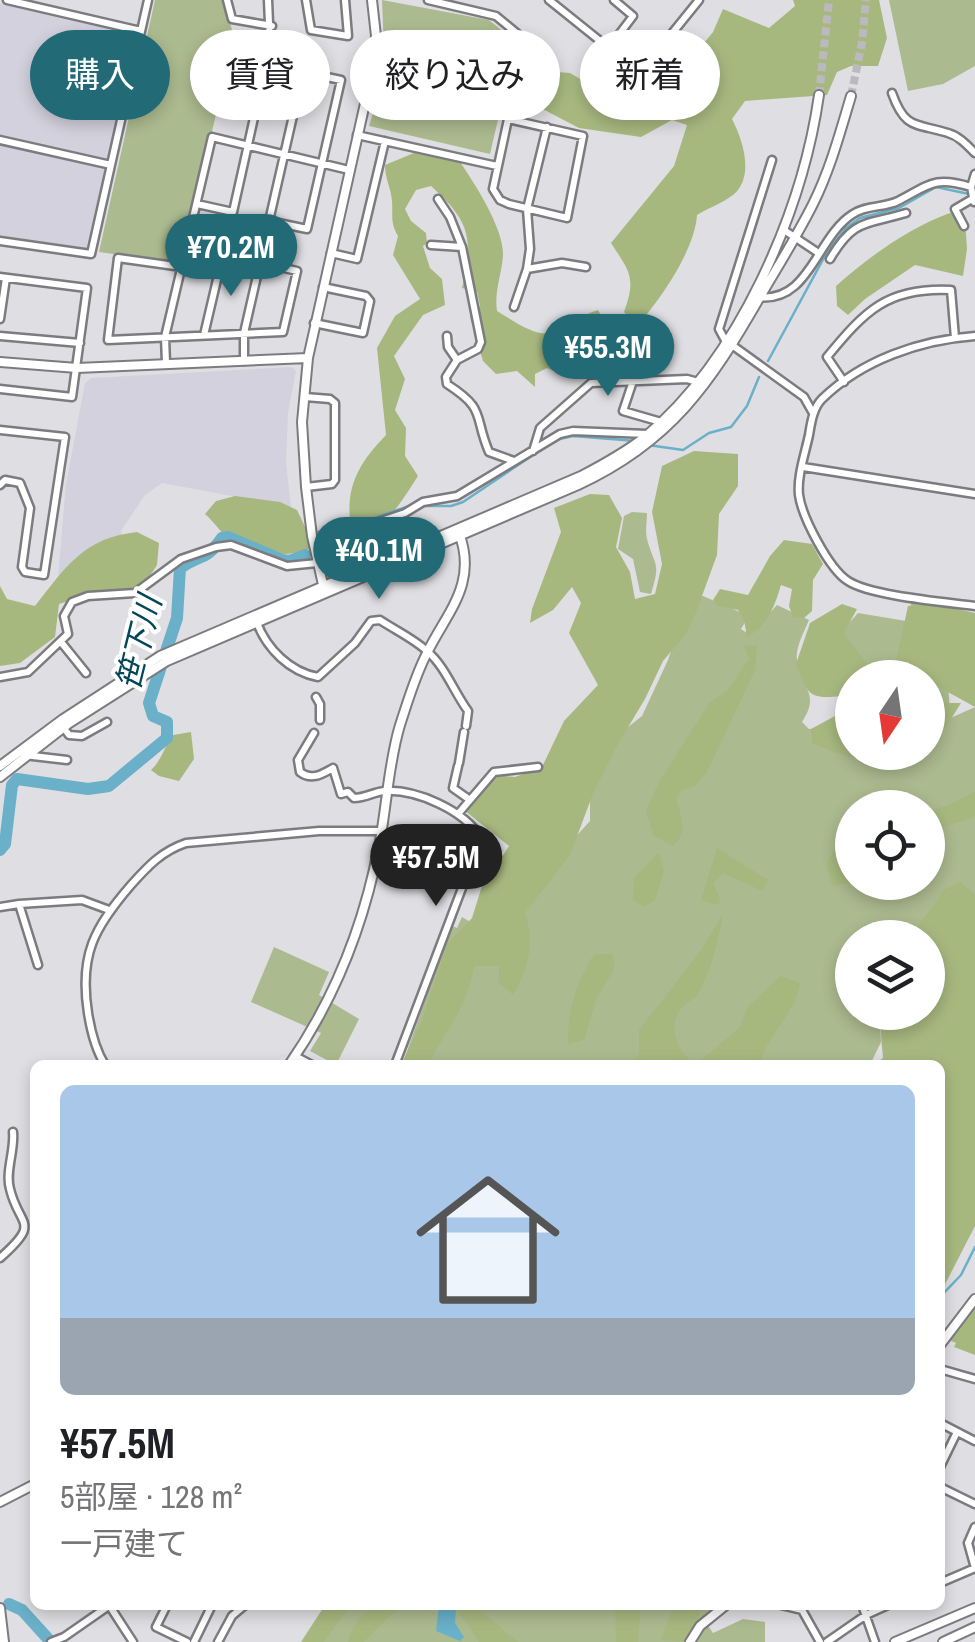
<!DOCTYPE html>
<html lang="ja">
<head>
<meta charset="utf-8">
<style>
	:root { --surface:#fff; --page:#f6f6f6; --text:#202124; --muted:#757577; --line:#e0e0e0; --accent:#226b76 }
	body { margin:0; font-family:"Archivo Narrow","Noto Sans JP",sans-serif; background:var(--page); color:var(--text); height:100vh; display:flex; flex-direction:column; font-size:38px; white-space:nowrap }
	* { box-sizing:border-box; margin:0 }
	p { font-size:32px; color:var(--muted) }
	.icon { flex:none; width:55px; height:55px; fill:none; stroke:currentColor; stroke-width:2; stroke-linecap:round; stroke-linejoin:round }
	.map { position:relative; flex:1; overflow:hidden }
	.sheet { position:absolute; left:30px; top:1060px; width:915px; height:550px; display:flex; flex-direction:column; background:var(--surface); border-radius:15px; box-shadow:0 5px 15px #0003 }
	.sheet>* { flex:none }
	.guide { position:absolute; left:30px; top:30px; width:915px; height:90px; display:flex; gap:20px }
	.needle { width:65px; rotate:193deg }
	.buttons { position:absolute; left:835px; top:660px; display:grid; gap:20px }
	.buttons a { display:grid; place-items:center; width:110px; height:110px; border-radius:50%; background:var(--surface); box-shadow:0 5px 15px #0003; font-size:50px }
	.price { position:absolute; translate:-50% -85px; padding:0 22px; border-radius:35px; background:var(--accent); color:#fff; font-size:32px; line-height:65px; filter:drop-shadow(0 2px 5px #0008) }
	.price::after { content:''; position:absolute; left:50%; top:60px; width:30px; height:22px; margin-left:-15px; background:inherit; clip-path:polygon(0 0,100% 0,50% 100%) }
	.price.current { background:#222; color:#fff }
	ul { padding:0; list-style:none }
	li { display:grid; align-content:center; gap:20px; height:530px; padding:0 30px }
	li+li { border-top:2px solid var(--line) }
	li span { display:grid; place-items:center; height:310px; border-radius:15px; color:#555 }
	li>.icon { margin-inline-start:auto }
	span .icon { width:180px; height:180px; fill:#fffc; stroke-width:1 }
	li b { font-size:42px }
	.chip { padding:0 35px; border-radius:45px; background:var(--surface); box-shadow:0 5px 15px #0003; font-size:35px; line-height:90px }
	.chip.current { background:var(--accent); color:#fff }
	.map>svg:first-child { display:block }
	.built { fill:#d2d1dd }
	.green { fill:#acba8f; fill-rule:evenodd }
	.forest { fill:#a7b87f }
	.water { fill:#69b0c8 }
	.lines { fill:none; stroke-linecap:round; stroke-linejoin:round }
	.stream { stroke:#69b0c8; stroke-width:2.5 }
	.river { stroke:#69b0c8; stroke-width:12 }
	.tertiary-tunnel { stroke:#bababe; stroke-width:8; stroke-dasharray:8 4; stroke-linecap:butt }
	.minor-casing { stroke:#7c7c80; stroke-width:11 }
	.tertiary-casing { stroke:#7c7c80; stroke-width:12 }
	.minor { stroke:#fff; stroke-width:6 }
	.tertiary { stroke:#fff; stroke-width:8 }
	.labels { text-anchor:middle; stroke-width:8; stroke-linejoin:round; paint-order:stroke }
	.water-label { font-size:32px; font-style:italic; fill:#034657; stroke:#fff }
</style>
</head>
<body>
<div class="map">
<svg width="975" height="1642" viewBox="0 0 975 1642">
	<rect width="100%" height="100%" fill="#dfdfe3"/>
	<!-- built -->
	<path class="built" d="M 0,3 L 135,33 L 107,160 L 0,136 Z
		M 0,145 L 105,168 L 86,249 L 0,236 Z
		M 292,367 L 296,371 L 288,413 L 286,462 L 291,507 L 162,483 L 145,495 L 121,531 L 126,546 L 58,578 L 66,484 L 85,383 L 91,378 Z"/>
	<!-- green -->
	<path class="green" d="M 155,0 L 224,0 L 235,41 L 245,43 L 233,95 L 218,106 L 181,263 L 99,252 Z
		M 382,0 L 489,20 L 516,42 L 490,154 L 369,126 L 385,75 Z
		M 889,0 L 975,0 L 975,66 L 943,84 L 908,91 Z
		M 632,512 L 647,513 C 647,521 645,531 647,539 C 655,568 661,561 651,594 L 640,592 L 633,559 L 618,549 L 624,516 Z
		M 703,596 L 749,616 L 741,629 L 750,635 L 777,605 L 809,620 C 804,632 795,648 797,660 C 801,689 821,693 802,722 L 809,729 L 831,728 L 852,752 L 928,752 L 928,725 L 946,720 L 975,707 L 975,911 L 923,937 L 852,938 L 852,1012 L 879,1013 L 881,1042 L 870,1065 L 402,1065 L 452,926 L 457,928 L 462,917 L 472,923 L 570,843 L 590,821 L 590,790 L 623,731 L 642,716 L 668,660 L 688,601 ZM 852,808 L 928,808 L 928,882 L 852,882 Z
		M 912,601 L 930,605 L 945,641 L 950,711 L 928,718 L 928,678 L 852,678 L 835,639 L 858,613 L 906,621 Z
		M 274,947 L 329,972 L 319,995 L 359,1019 L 336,1065 L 310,1051 L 321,1033 L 251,1002 Z
		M 344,1605 L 718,1605 L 692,1627 L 685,1642 L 318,1642 Z
		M 743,1619 L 765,1622 L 765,1642 L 695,1642 L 696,1636 L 707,1624 L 713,1633 Z"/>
	<!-- forest -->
	<path class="forest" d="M 793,0 L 879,0 L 887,38 L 878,66 L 851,66 L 837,72 L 827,95 L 745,101 L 732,119 C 743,140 755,177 733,195 C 723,203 708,208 697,215 C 695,250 660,300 637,326 L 624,312 C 637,277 629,271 611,243 L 674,166 L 687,125 L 672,120 L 641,137 L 579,128 L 535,105 L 527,88 L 533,70 L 570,73 L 606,94 L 636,94 L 644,89 L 665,58 L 691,59 L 713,32 L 723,9 L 769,28 L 795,6 Z
		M 414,153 L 460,162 C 475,184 504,229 503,255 C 502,274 494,291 497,311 C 519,324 545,346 571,326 C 581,318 585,314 598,310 L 608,328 L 606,338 C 594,346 579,347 566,355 L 566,362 L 577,369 L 568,377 L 547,368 L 535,374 L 535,387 L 517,371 L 496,374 L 483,361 L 470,317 L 480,306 L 477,292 L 462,288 C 474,239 470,221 431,186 L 416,190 L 405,209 L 411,221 L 426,233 L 427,243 L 423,246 L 430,268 L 442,279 L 445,305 L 423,315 L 394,356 L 405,379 L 395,410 L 406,428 L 405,456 L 418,476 C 405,496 380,539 353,540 C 343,493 354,468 386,435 L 377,348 L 395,316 L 420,299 L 393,255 L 398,236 C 390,222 393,216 392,201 C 391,188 385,179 385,165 Z
		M 950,213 L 965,219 L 967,249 L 963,276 L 915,265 L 865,299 L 848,315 L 837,306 L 836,286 C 867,258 910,227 950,213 Z
		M 694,451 L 738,454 L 738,486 L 719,514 L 717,555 L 695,615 L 686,634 L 663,661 L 645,699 L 618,744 L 594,791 L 570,855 L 525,913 C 535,942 529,970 513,995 L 499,983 L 499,966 L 474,966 C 467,1010 447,1027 428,1065 L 401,1065 L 421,1023 L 447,944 L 472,918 L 481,889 L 509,846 L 464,810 L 495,775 L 515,777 L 542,767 L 564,721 L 598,685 L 569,633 L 581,603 L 572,587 L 553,610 L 530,623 L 532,609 L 561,532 L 554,508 L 590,494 L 609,495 L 622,518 L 616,547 L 630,572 L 635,599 L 655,594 L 662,564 L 652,512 L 662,466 Z
		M 235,496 L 280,502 L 297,510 L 307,531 L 325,530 L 322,543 C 298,558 251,560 228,539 C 220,531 214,522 205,514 L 216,501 Z
		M 137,532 L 159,543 L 157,565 L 143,586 L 123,592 L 102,591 L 59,604 L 55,637 L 20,663 L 0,666 L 0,586 L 7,599 L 35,606 C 66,567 83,538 137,532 Z
		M 784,540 L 812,544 L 823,564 L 813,580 L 812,611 L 804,618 L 793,617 L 789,606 L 792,589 L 781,585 C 775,605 768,626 747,637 L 744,620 L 738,610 L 718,606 L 713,600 L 720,589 L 748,595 L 770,556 Z
		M 842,604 L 857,609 L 844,633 L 877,677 L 852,678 L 852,752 L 903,753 C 875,768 839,755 812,743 L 811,729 L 846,710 L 841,696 C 807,700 808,693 796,664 L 810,623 Z
		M 935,604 L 975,613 L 975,707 L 928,681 L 928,678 L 918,677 L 895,665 L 908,606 Z
		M 757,645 L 755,670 L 707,772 L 694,787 L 682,790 L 676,798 C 681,816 689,833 673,846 L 653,835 L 646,810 L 659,782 L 709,703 L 728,690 L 749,659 L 744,646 Z
		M 941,703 L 961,703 L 946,727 L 928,738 L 928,708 L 932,712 Z
		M 191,732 L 194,759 L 179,781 L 159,776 L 151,770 C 162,760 164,747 173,735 Z
		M 975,791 L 975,817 L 928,832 L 928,812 L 951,804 Z
		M 852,834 L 852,882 L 833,886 L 826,864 L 838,844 Z
		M 717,848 L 768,880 L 762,891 L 723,873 L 713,883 L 720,899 L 718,905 L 701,900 Z
		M 659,852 L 664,872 L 655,900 L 644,907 L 633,900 L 634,878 Z
		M 960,882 L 975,894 L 975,1226 L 940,1294 L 940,1065 L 874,1065 L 883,1058 L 879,1013 L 928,1012 L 928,938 L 910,937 L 944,890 Z
		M 723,914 C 720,934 710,975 699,992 C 695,999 686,1002 681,1009 C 667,1026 678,1055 696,1064 L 740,1027 L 747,1008 L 780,976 L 800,983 C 797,1010 771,1032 761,1059 L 763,1065 L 743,1065 L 742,1061 L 716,1065 L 630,1065 L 639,1054 L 639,1030 L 701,950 Z
		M 594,954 L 612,954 L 615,968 L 597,997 L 584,1040 L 568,1044 C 567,1010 576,983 594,954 Z
		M 975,1305 L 975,1355 L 954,1347 L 956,1343 L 947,1339 Z
		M 325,1605 L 350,1605 L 324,1642 L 301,1642 Z
		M 376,1605 L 400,1605 L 364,1642 L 348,1642 C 353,1624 360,1614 376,1605 Z
		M 454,1605 L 474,1605 L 518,1642 L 479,1642 Z
		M 615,1605 L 641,1605 L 638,1642 L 616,1642 Z
		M 674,1605 L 703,1605 L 689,1642 L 661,1640 Z"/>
	<!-- water -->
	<path class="water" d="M 439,1605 L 456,1608 L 455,1623 L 464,1637 L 460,1641 L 436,1631 Z"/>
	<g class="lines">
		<!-- stream -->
		<path class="stream" d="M 768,361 L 827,252 L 846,228 L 860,218 L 899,208 L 936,187 L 969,194
			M 555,440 L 573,436 L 636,441
			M 648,445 L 683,450 L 709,433 L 731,427 L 747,406 L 759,377
			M 420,506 L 451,506 L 463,502 L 548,445
			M 324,540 L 336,531 L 412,505
			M 940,1297 L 961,1275 L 975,1247"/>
		<!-- river -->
		<path class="river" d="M 0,850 L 5,844 L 12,785 L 17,779 L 88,789 L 109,786 L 167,738 L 167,722 L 153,716 L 149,703 L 177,618 L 180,568 C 200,554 206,561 222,538 L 228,537 L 282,560 L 289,561 L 305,555
			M 9,1604 L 22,1610 L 51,1642"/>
		<!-- tertiary-tunnel -->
		<path class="tertiary-tunnel" d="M 819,95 L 829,0
			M 851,96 L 862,43 L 866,0"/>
		<defs>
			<path id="minor" d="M 7,0 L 141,31
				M 227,0 L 232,19 L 272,26
				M 306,0 L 311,30 L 348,36 L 345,0
				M 428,0 L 496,16 L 525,40 L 493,189 L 500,200 L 509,204 L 567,218 L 583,136 L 508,119
				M 549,0 L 640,73 L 699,0
				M 608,49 L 633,16 L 614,0
				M 303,72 L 341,80 L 307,229 L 269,221 Z
				M 892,93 C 905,130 916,123 948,133 C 959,136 967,145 975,153
				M 357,135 L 497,166
				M 0,140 L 111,165
				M 772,160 L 719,329 L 725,340 L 804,397 L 813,413
				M 438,199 L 450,217 L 462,247
				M 974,202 L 971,187 L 975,174
				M 197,204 L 233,212 L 270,46 L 268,0
				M 964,226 L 955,209 L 972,199
				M 784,230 L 817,252
				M 0,241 L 91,254 L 148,0
				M 431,245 L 462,247 L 481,342 L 478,349 L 457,360 L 446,377 L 447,384 C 487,410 473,414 489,452 L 514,461
				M 331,253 L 357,259 L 385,141
				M 830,259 C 854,218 866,225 906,213
				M 182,267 L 118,258 L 108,340 L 283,332 L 297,271 L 187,245
				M 527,269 L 530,249 L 527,209 L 547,127
				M 0,277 L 87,288 L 72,397 L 0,389
				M 757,297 C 810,304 816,237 853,214 C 866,205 884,208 898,201 C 930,184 935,176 971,187
				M 514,307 L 527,269 L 562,263 L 586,267
				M 0,319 L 6,278
				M 314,323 L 363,333 L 370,301 L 366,296 L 323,287
				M 204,335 L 223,254
				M 0,336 L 80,343
				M 447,336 L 448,347 L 457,360
				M 975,336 C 920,340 862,360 822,399 C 813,408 811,423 809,435 C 805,454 797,476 799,495 C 802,517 829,569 848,581 C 871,596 945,602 975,606
				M 244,361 L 244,333 L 260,263
				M 166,363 L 165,337 L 212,137 L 349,170
				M 633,381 L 623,411 L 661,422
				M 844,382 L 827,357 C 865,311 887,287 951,290 L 955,338
				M 305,397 L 330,399 L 335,403 L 335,480 L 332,484 L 306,487
				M 0,430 L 65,437 L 44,575 L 25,572 L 22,567 L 30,508 L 20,483 L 5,480 L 0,485
				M 533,451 L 540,428 L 591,383 L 687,379 L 698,382
				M 803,467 L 975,494
				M 257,623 C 267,649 290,672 318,677 L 355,643 L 371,621 L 380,620 C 395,630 414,639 427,651 C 445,666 454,692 468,711 L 466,726
				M 61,642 L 86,673
				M 0,677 L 28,672 L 68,634 L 64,616 L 72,602 L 88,596 L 135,593 L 181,559 L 216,547 L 231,545 L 287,566 L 317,563 L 326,559 L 360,528 L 405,513 L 423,502 L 457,496 L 560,434 L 573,431 L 647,434
				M 316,697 L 320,704 L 320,720
				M 63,727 L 69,735 L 82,736 L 107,722
				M 314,733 L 298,760 L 300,772 C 312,781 322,774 333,768 L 341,794 L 348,792 L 354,798 C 365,798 374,792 384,791 C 416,789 464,810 481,838 L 395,1065
				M 24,755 L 67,760
				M 459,763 L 464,732
				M 470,800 L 494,772 L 538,767
				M 458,814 L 470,800 L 453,788 L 458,766
				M 19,904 L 82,900 L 109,910
				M 0,907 L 19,904 L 38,965
				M 295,1056 L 312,1065
				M 105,1065 C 95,1049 91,1032 88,1013 C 79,955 94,928 131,885 C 148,866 162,851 186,843 L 319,831 L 382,831
				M 0,1258 C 42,1221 19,1227 10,1189 C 5,1172 15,1150 13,1132
				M 940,1369 L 975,1379
				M 940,1423 L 975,1441
				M 940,1467 L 957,1432
				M 940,1487 L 975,1504
				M 975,1568 L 968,1543 L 975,1527
				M 940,1583 L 975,1568
				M 109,1605 L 133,1642
				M 167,1605 L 156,1627 L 187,1642
				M 781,1605 L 802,1610 L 820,1642
				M 862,1605 L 875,1642
				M 51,1642 L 64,1637 L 110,1605
				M 194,1642 L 212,1605
				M 218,1642 L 232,1616 L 245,1605
				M 827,1642 L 866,1615 L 888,1605"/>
			<path id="tertiary" d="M 0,362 L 77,368 L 308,358
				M 324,589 L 312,536 L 306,487 L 302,422 L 308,358 L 372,72 L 376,36 L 372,0
				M 0,766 L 63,719 L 160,656 L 581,476 C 604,464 626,452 646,436 C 739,358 802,213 819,95
				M 0,777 L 68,724 L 167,661 L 578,485 C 671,442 710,384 760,297 C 778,266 797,236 813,204 C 830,170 840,133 851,96
				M 289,1065 C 334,1000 364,924 379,846 C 387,806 388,765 400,725 C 408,701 415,676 427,653 C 447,612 478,584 459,533
				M 940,1345 L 975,1299
				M 0,1502 L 35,1484
				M 0,1608 L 4,1642
				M 690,1642 L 700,1626 L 726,1605
				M 895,1642 L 975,1608
				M 943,1642 L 975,1627"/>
		</defs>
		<!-- minor casing -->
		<use href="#minor" class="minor-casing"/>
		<!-- tertiary casing -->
		<use href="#tertiary" class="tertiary-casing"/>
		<!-- minor -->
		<use href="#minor" class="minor"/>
		<!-- tertiary -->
		<use href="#tertiary" class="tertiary"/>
	</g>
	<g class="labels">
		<!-- water labels -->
		<g class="water-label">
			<text transform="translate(139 643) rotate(-76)" y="11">笹下川</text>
		</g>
	</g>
</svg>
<div class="buttons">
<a><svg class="needle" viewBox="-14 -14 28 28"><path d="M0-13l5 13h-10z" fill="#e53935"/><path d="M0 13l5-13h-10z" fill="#757577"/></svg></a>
<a><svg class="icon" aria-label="locate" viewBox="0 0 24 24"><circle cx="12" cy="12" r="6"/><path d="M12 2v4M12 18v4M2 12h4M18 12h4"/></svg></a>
<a><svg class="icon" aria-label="layers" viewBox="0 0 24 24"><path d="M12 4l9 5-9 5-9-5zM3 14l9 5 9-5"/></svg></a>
</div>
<b class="price" style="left:231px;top:299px">¥70.2M</b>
<b class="price" style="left:608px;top:399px">¥55.3M</b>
<b class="price" style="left:379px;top:602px">¥40.1M</b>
<b class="price current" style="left:436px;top:909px">¥57.5M</b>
<div class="guide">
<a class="chip current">購入</a>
<a class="chip">賃貸</a>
<a class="chip">絞り込み</a>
<a class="chip">新着</a>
</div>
<section class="sheet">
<ul>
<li><span style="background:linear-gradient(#a9c7e8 75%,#9aa5b1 0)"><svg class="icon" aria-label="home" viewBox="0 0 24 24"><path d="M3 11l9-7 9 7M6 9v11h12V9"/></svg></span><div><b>¥57.5M</b><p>5部屋 · 128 m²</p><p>一戸建て</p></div></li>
</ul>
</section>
</div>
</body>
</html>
